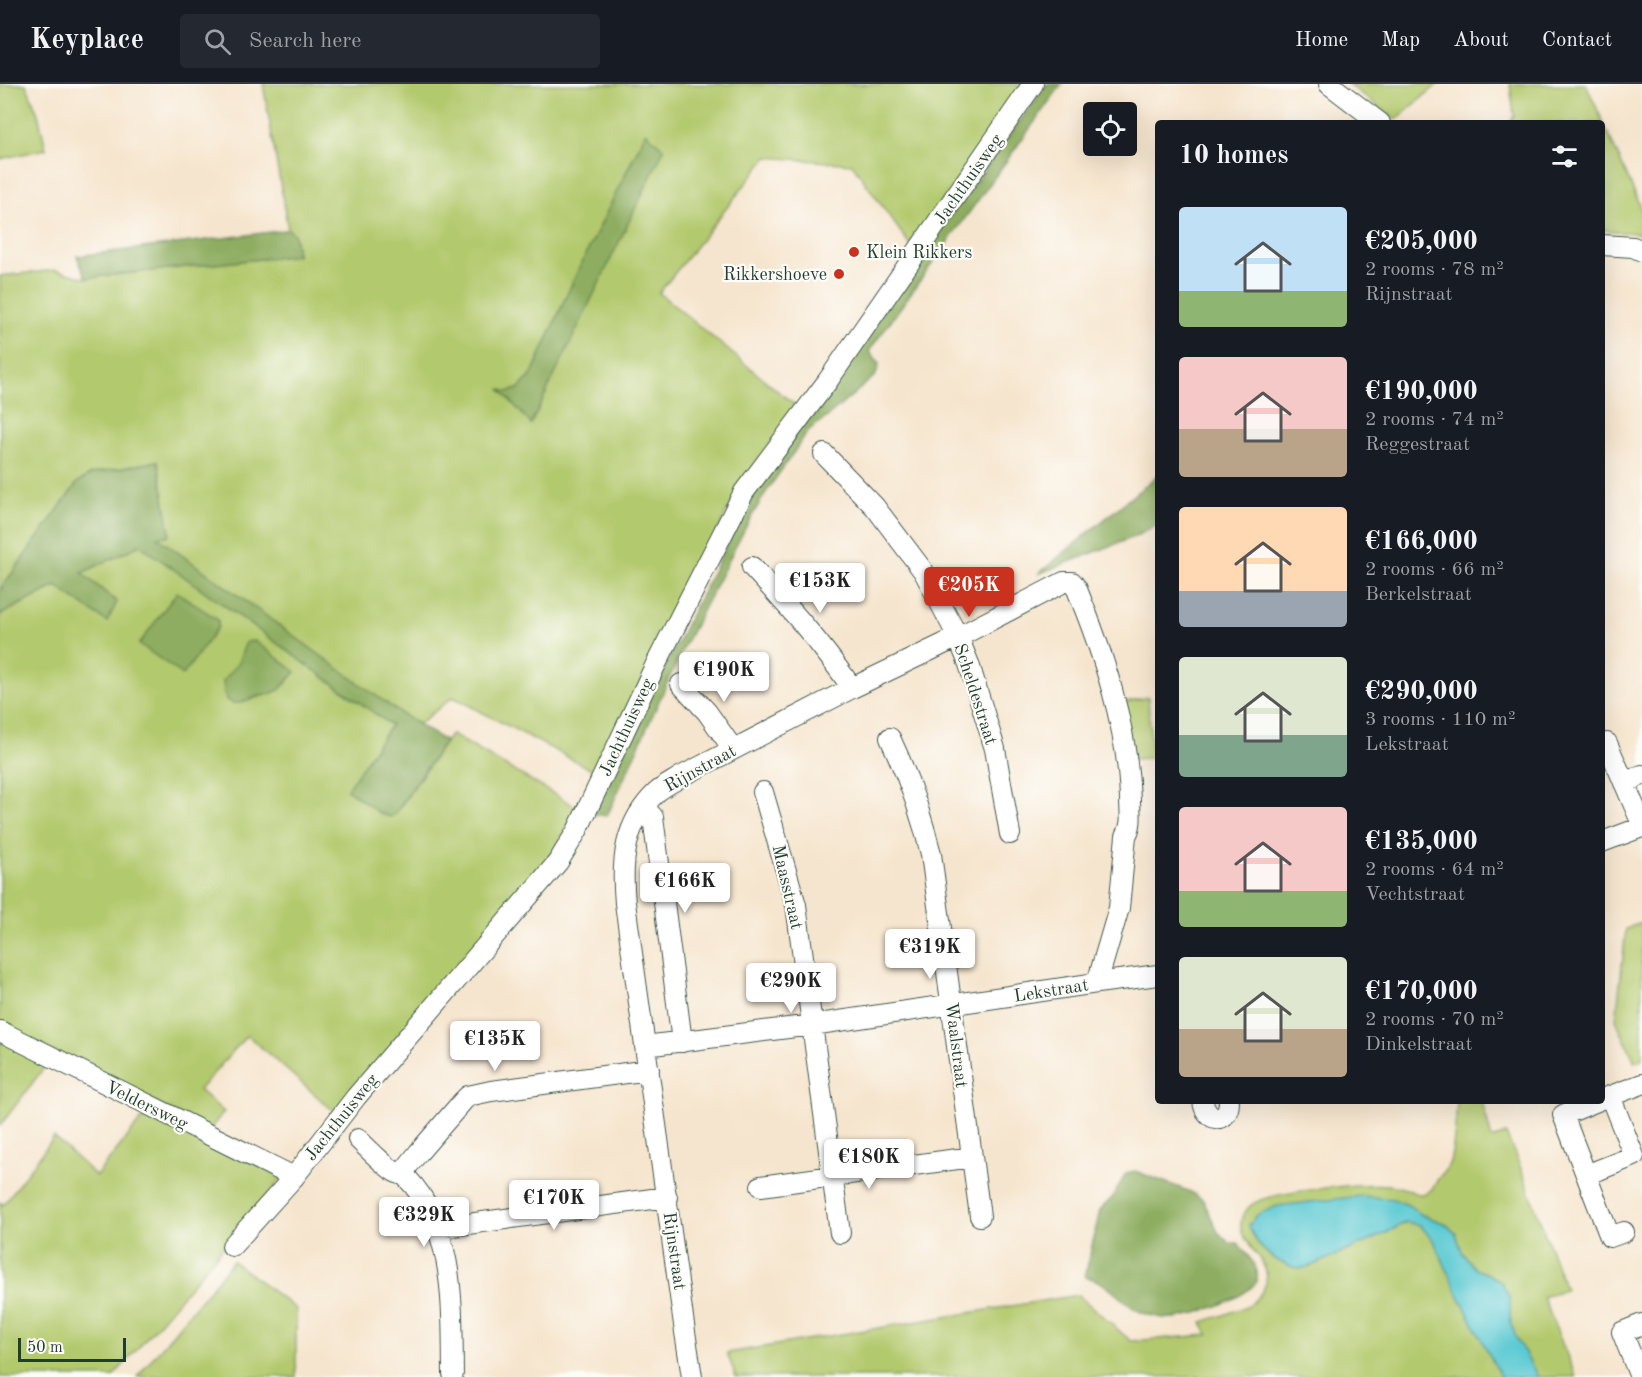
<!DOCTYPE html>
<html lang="en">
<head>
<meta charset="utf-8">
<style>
	:root { --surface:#171b24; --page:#242831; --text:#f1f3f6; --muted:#9ea1a6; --line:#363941; --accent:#c8321e }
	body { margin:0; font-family:"Old Standard TT",serif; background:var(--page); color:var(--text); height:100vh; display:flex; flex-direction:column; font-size:22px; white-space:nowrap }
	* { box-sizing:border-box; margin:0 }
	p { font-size:20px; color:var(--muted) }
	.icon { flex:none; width:33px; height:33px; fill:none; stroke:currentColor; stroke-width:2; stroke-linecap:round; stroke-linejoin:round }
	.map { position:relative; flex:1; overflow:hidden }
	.side { position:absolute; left:1155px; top:36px; width:450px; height:984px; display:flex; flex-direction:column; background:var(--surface); border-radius:6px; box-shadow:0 6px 24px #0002 }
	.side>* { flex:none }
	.tools { position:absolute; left:1083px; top:18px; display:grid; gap:12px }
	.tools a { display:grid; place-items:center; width:54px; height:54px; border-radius:6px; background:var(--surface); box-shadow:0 6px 24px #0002; font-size:30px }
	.scale { position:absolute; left:18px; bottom:15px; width:108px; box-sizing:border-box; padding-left:6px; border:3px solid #1f3d34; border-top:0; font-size:16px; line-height:21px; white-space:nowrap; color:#1f3d34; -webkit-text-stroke:4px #fdfcf7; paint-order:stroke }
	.price { position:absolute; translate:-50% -51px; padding:0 14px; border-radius:6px; background:#fff; color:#222; font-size:20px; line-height:39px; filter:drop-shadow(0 2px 3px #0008) }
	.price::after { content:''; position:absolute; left:50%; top:36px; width:18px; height:14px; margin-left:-9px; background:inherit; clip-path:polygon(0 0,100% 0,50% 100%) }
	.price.on { background:var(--accent); color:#fff }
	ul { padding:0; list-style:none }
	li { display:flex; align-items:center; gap:18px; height:150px; padding:0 24px }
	li span { display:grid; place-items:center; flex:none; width:168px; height:120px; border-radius:6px; color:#555 }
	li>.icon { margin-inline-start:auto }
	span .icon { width:72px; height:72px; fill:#fffc; stroke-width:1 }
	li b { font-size:26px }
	h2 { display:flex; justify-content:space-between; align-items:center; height:72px; padding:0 24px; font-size:26px }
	header { display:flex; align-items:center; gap:36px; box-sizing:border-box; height:84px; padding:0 30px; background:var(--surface); border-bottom:2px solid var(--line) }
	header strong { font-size:28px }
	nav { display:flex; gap:33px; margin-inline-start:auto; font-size:21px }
	.search { width:420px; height:54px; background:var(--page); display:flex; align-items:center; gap:15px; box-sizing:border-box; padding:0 21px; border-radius:6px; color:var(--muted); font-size:22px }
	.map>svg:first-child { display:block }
	.green { fill:#b3c96d; stroke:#698350; stroke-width:1.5; fill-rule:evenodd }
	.forest { fill:#8ead60; stroke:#56754a; stroke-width:1.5 }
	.water { fill:#5dcad3; stroke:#3e8484; stroke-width:1.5 }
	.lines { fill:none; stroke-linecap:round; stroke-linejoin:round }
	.minor-casing { stroke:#3f564b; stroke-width:22 }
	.minor { stroke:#fff; stroke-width:20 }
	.poi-dot { fill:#c8321e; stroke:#fdfcf7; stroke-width:2 }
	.labels { text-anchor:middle; stroke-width:4.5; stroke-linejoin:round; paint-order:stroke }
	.street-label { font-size:18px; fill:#1f3d34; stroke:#fdfcf7 }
	.poi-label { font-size:18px; fill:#1f3d34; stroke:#fdfcf7; text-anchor:start }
</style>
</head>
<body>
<header>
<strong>Keyplace</strong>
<div class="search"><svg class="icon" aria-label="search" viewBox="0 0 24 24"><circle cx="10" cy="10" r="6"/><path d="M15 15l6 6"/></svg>Search here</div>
<nav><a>Home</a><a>Map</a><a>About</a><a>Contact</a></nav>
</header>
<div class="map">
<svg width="1642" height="1293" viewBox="0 0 1642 1293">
	<rect width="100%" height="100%" fill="#fdfcf7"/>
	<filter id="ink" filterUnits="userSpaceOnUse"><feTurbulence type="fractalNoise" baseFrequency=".0167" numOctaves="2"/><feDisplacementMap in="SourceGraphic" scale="12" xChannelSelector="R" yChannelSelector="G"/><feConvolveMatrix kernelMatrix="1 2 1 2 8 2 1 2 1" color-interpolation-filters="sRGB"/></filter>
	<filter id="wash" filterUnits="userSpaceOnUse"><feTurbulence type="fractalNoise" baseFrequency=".008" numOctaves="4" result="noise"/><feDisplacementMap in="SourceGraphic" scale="24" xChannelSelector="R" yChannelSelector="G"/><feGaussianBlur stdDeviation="1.35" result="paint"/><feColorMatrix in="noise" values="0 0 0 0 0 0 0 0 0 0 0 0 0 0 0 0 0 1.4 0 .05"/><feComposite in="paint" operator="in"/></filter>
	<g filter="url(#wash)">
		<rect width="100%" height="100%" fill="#f6e5ce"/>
		<!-- green -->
		<path class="green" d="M 0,0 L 26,0 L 38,30 L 46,65 L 0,75 Z
			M 263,0 L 1027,0 L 910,161 L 852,80 L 767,73 L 659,209 L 796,322 L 739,404 L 596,688 L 453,613 L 419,640 L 400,629 L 156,453 L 157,377 L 91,390 L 78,398 L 0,506 L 0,192 L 56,186 L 86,194 L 297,171 L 294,150 L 288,145 ZM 646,48 L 531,340 L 531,339 L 501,306 L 507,308 L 518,305 L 531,292 L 574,195 Z
			M 1348,0 L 1438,0 L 1396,36 Z
			M 1510,0 L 1586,0 L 1642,126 L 1642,150 L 1602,146 L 1602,39 L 1509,39 L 1514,32 Z
			M 140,461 L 391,641 L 347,705 L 395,730 L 451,650 L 578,724 L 560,757 L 544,781 L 337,1030 L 247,951 L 199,1006 L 224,1028 L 209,1046 L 0,941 L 0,531 L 56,502 L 117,518 L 81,489 ZM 238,579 L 296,588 L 279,606 L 241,619 L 230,588 Z
			M 1148,613 L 1152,674 L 1132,675 L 1121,619 Z
			M 1642,838 L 1642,975 L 1635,978 L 1616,936 L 1626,845 Z
			M 0,952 L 49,977 L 0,1042 Z
			M 1457,1017 L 1482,1017 L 1492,1055 L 1506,1050 L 1520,1082 L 1565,1205 L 1543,1213 L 1576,1293 L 1538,1293 L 1515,1252 L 1510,1234 L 1509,1215 L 1488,1190 L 1475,1185 L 1462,1168 L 1456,1150 L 1446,1140 L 1422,1131 L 1408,1121 L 1249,1141 C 1254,1159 1268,1173 1285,1180 C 1290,1182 1294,1184 1299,1184 C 1304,1184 1309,1183 1313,1181 L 1382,1151 L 1406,1138 L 1420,1141 L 1435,1159 L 1457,1208 L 1501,1293 L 736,1293 L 727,1269 L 1078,1211 L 1131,1257 L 1208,1251 L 1202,1238 C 1214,1234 1245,1225 1253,1218 C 1295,1179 1225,1161 1244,1130 C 1246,1127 1249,1122 1253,1120 C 1272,1107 1363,1099 1388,1101 C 1394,1102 1400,1103 1406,1105 C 1412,1107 1415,1111 1422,1110 C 1431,1109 1434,1102 1438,1095 C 1442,1090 1446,1086 1449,1080 C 1454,1070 1456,1031 1457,1017 Z
			M 149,1026 L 283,1093 L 113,1293 L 0,1293 L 0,1118 L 3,1121 L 54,1053 L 96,1092 Z
			M 233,1177 L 296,1225 L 296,1293 L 137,1293 Z"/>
		<!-- forest -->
		<path class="forest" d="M 1047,0 L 1062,0 L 869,267 L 879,280 L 876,291 L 826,334 L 809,346 L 766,408 L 750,435 L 684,562 L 607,732 L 591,730 L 750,414 L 930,160 Z
			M 646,48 L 664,65 L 531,340 L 500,305 L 507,308 L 518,305 L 531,292 L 574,195 Z
			M 288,145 L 294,150 L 297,171 L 86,194 L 77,172 L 279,147 Z
			M 158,377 L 170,449 L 168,452 L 157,453 L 400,629 L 445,657 L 395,730 L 390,733 L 379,729 L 347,705 L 391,641 L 140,461 L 82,489 L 117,518 L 107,538 L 56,502 L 0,531 L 0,506 L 78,398 L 91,390 Z
			M 1158,391 L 1158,441 L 1134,453 L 1038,490 Z
			M 177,508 L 218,536 L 218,543 L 183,591 L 139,560 Z
			M 255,557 L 296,588 L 279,606 L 270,610 L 264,610 L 241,619 L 232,619 L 226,616 L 224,607 L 223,597 L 238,579 L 246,558 Z
			M 1135,1087 L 1191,1108 L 1203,1116 L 1218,1148 L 1229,1159 L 1238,1159 C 1245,1170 1260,1182 1257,1195 C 1253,1212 1191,1233 1175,1234 C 1165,1235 1152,1232 1143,1229 C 1121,1221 1111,1197 1085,1193 L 1100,1126 L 1112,1114 L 1126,1089 Z"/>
		<!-- water -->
		<path class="water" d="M 1361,1112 L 1393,1115 L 1408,1121 L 1422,1131 L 1446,1140 L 1456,1150 L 1462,1168 L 1475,1185 L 1488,1190 L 1502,1199 L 1510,1215 L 1510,1234 L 1515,1252 L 1538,1293 L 1501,1293 L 1457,1208 L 1435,1159 L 1420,1141 L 1406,1138 L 1382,1151 L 1313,1181 C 1309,1183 1304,1184 1299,1184 C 1294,1184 1290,1182 1285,1180 C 1268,1173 1254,1159 1249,1141 L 1257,1131 L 1277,1122 Z"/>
	</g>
	<g filter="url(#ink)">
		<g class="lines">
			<defs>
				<path id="minor" d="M 1329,0 L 1380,39
					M 1602,161 L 1633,163 L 1642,167
					M 824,370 L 875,423 L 924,488 L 958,553 L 969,580 L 995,665 L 1010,750
					M 752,483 C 788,522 822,560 852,604
					M 681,600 L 707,628 L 733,665
					M 890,654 C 908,692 921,729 931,770 L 980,1132
					M 1607,659 L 1642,740
					M 1624,699 L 1642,691
					M 763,708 L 796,821 L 840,1149
					M 644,723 L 653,733 L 682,958
					M 1602,758 L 1642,743
					M 1097,899 L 1158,891
					M 0,947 L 294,1093
					M 645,962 L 812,941 L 1097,899 L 1119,824 L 1126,752 C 1133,740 1130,729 1130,716 C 1128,644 1103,569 1076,503 L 1072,498 L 1064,498 L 958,553 L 852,604 L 680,693 C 673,698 664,702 657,708 C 624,739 621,777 625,819 L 685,1248 L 692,1293
					M 1602,1015 L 1642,1000
					M 1203,1017 C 1205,1038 1229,1042 1229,1017
					M 1597,1017 L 1563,1031 L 1610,1153 L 1624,1148
					M 358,1055 C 367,1064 385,1082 395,1088 C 400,1091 403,1089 407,1094 C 456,1146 452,1223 453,1290
					M 405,1091 L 407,1083 L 419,1068 L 463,1017 L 468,1012 L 491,1007 L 649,986
					M 1586,1091 L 1634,1072 L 1610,1012
					M 761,1102 L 972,1073
					M 438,1144 L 667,1113
					M 232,1162 L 294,1093 L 356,1013 L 558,778 L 577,747 L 656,580 L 744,408 L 827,298 L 1033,0
					M 1640,1293 L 1622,1248 L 1642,1240"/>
			</defs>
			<!-- minor casing -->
			<use href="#minor" class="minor-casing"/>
			<!-- minor -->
			<use href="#minor" class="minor"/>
		</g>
	</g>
	<!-- markers -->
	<g class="poi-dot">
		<circle cx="854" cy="168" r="6"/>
		<circle cx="839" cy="190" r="6"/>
	</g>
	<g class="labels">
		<!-- street labels -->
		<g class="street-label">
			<text transform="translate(968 95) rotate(-55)" y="6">Jachthuisweg</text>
			<text transform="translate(976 610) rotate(72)" y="6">Scheldestraat</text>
			<text transform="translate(626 643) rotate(-65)" y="6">Jachthuisweg</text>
			<text transform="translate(700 684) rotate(-29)" y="6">Rijnstraat</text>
			<text transform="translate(788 803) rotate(77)" y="6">Maasstraat</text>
			<text transform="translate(1051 906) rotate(-9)" y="6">Lekstraat</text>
			<text transform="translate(957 961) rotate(83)" y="6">Waalstraat</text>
			<text transform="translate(147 1021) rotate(26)" y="6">Veldersweg</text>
			<text transform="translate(341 1033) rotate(-51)" y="6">Jachthuisweg</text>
			<text transform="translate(675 1167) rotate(82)" y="6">Rijnstraat</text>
		</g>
		<!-- poi labels -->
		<g class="poi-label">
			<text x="866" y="174">Klein Rikkers</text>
			<text x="827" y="196" text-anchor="end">Rikkershoeve</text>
		</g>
	</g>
</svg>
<div class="tools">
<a><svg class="icon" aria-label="locate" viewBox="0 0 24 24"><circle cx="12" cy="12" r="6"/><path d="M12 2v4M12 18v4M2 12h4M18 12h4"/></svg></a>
</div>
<div class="scale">50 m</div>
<b class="price" style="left:820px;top:530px">€153K</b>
<b class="price on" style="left:969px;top:534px">€205K</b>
<b class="price" style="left:724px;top:619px">€190K</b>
<b class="price" style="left:685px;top:830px">€166K</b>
<b class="price" style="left:930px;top:896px">€319K</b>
<b class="price" style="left:791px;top:930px">€290K</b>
<b class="price" style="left:495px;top:988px">€135K</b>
<b class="price" style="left:869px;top:1106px">€180K</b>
<b class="price" style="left:554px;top:1147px">€170K</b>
<b class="price" style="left:424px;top:1164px">€329K</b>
<section class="side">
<h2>10 homes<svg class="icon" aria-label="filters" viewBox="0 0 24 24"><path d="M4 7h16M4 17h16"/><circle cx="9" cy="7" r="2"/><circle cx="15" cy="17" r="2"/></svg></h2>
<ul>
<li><span style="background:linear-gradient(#bfe0f5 70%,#8fb573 0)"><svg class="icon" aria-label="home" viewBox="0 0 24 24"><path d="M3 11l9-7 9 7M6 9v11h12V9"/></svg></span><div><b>€205,000</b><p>2 rooms · 78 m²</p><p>Rijnstraat</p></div></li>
<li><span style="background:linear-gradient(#f6c9c9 60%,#b9a48a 0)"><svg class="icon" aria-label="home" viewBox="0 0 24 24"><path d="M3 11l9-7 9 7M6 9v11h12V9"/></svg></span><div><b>€190,000</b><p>2 rooms · 74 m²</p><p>Reggestraat</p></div></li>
<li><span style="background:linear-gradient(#ffd9b3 70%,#9aa5b1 0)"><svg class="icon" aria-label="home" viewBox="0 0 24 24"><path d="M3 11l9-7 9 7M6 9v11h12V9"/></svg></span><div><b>€166,000</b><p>2 rooms · 66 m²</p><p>Berkelstraat</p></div></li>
<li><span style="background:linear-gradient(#dfe7d0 65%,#7fa58c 0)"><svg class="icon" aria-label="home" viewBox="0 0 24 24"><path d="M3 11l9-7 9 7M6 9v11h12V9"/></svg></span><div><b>€290,000</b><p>3 rooms · 110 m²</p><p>Lekstraat</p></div></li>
<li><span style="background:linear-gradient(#f6c9c9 70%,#8fb573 0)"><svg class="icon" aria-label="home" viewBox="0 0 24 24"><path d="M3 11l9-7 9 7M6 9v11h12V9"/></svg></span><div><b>€135,000</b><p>2 rooms · 64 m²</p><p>Vechtstraat</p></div></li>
<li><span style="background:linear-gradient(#dfe7d0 60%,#b9a48a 0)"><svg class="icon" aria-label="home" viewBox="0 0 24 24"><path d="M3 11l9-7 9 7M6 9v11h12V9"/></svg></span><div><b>€170,000</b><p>2 rooms · 70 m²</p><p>Dinkelstraat</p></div></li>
</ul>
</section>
</div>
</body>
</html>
